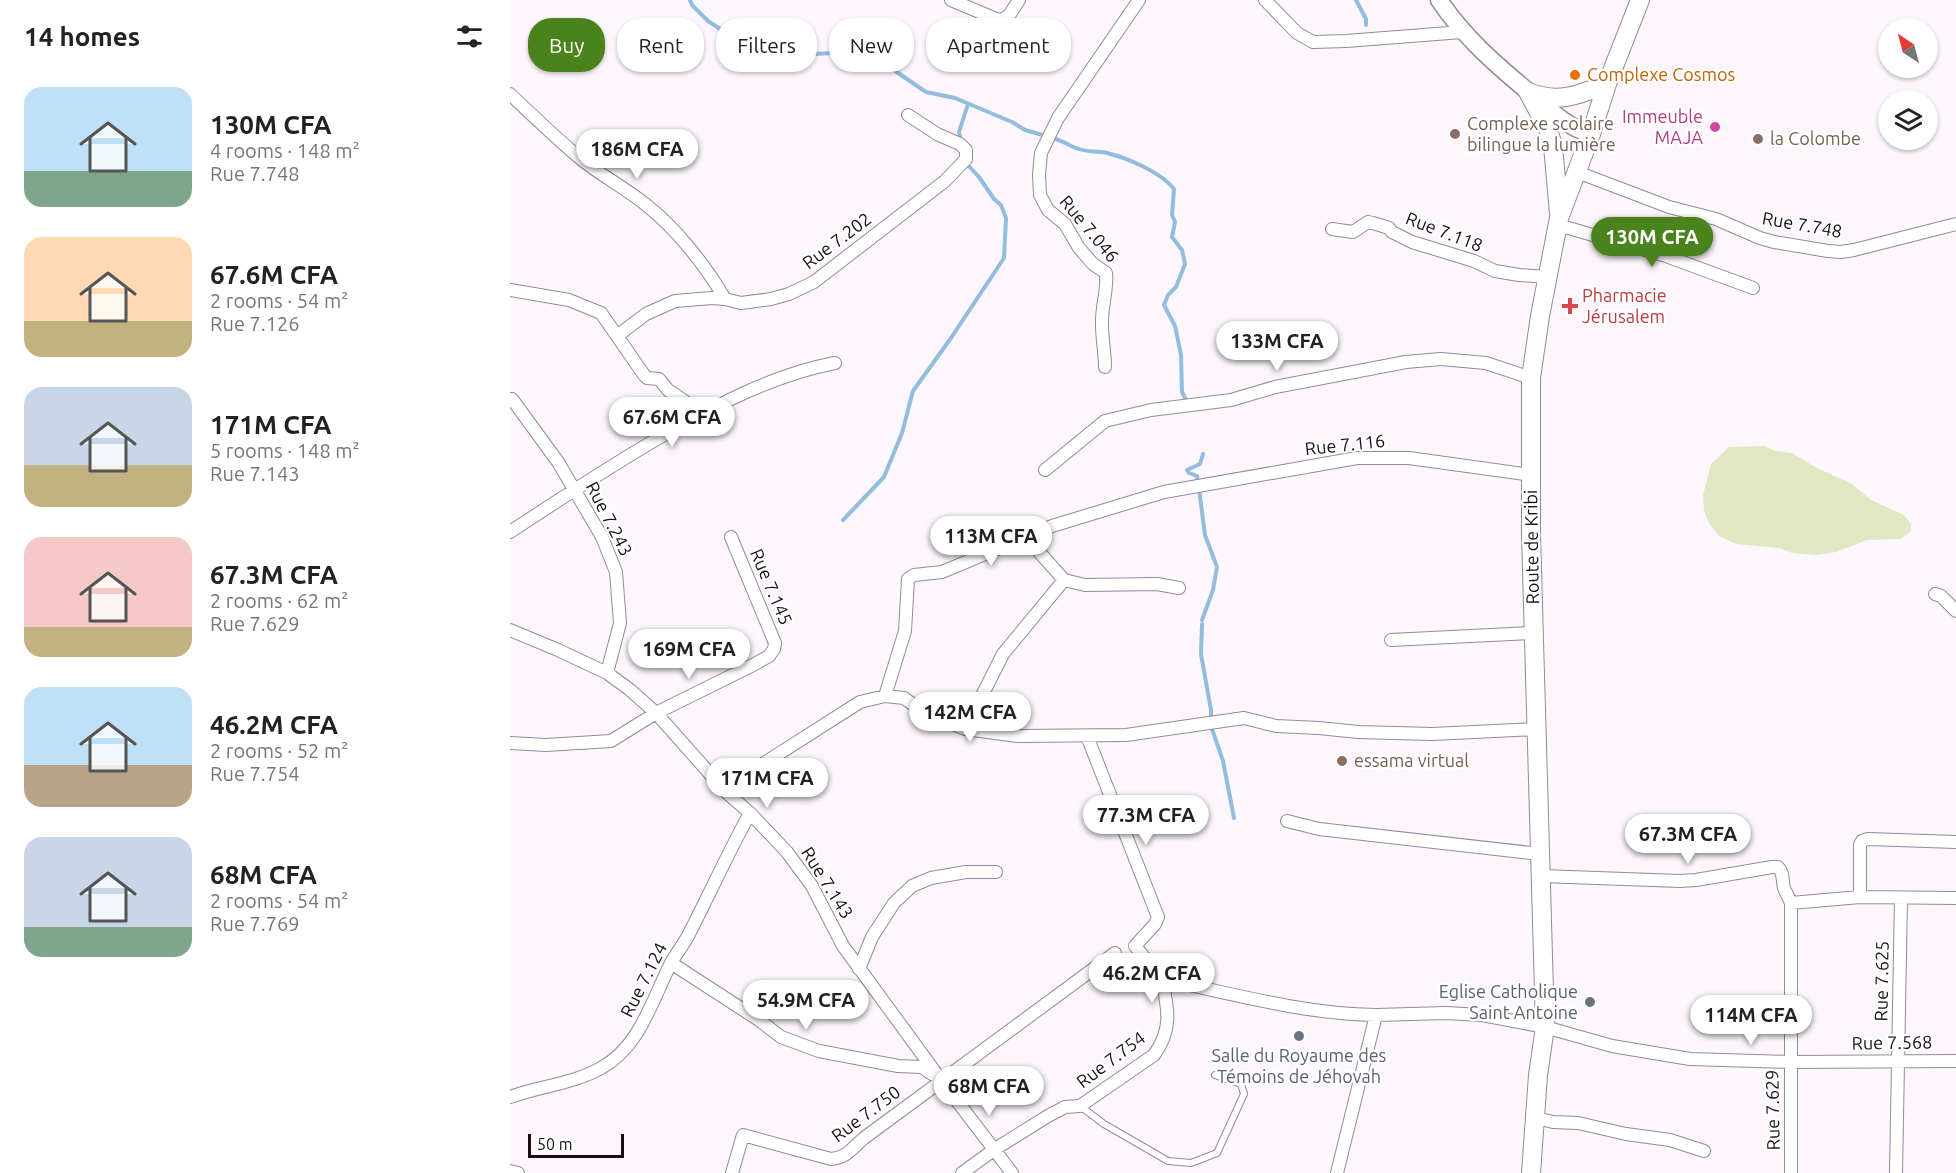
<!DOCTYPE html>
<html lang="en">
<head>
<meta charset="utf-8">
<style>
	:root { --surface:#fff; --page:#f6f6f6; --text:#222; --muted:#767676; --accent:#4a821c }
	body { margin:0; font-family:Ubuntu,sans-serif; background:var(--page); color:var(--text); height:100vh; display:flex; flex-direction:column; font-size:22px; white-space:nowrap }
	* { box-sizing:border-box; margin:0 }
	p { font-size:20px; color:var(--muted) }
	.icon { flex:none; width:33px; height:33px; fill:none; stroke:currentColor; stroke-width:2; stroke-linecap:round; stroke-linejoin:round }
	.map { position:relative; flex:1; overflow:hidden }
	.side { display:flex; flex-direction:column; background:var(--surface); width:510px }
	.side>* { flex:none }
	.guide { position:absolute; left:18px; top:18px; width:570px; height:54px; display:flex; gap:12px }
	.needle { width:39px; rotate:324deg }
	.tools { position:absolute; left:1368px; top:18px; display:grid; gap:12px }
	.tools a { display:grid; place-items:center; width:60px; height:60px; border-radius:50%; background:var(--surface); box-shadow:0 2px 4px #0004; font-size:30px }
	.scale { position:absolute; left:18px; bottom:15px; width:96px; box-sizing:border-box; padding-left:6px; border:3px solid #161016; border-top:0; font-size:16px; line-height:21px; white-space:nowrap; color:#161016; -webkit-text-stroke:4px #fff; paint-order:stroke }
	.price { position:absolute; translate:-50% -51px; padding:0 14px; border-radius:21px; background:#fff; color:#222; font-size:20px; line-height:39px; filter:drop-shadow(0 2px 3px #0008) }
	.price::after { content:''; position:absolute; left:50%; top:36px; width:18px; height:14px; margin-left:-9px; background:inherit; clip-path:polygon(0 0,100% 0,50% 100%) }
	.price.active { background:var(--accent); color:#fff }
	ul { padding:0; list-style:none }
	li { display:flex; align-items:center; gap:18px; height:150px; padding:0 24px }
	li span { display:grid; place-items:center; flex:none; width:168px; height:120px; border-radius:18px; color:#555 }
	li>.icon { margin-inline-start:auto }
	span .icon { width:72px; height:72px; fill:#fffc; stroke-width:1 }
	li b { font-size:26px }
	h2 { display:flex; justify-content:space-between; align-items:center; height:72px; padding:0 24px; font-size:26px }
	.chip { padding:0 21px; border-radius:24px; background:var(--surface); box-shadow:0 2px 4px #0004; font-size:21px; line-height:54px }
	.chip.active { background:var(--accent); color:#fff }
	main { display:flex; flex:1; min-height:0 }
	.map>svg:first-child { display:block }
	.green { fill:#e2e7c3 }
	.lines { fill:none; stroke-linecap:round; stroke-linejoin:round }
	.stream { stroke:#93bdde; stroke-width:4 }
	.service-casing { stroke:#978898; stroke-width:8 }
	.minor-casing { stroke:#978898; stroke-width:14 }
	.secondary-casing { stroke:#978898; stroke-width:19 }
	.primary-casing { stroke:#978898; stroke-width:20 }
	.service { stroke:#fff; stroke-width:6 }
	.minor { stroke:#fff; stroke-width:12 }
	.secondary { stroke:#fff; stroke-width:16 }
	.primary { stroke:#fff; stroke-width:18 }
	.food-dot { fill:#e8710a; stroke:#fff; stroke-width:2 }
	.hotel-dot { fill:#d1479c; stroke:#fff; stroke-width:2 }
	.education-dot { fill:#8d6e63; stroke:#fff; stroke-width:2 }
	.health-dot { fill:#e0444e; stroke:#fff; stroke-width:2 }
	.worship-dot { fill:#6b7280; stroke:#fff; stroke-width:2 }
	.labels { text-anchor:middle; stroke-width:4.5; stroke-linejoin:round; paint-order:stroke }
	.food-label { font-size:18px; fill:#c56008; stroke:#fff; text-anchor:start }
	.hotel-label { font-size:18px; fill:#b23c85; stroke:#fff; text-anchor:end }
	.education-label { font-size:18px; fill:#785e54; stroke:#fff; text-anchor:start }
	.street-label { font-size:18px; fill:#161016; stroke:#fff }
	.health-label { font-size:18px; fill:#be3a42; stroke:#fff; text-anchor:start }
	.worship-label { font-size:18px; fill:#5b616d; stroke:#fff; text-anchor:end }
</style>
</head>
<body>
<main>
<section class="side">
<h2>14 homes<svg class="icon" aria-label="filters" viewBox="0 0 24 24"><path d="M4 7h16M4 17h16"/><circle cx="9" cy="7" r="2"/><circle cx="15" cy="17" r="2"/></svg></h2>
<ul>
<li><span style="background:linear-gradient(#bfe0f5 70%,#7fa58c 0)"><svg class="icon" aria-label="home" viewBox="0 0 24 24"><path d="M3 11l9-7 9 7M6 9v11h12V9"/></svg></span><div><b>130M CFA</b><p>4 rooms · 148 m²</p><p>Rue 7.748</p></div></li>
<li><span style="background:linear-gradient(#ffd9b3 70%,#c2b280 0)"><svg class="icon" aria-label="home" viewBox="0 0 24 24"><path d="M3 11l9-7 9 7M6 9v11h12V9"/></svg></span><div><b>67.6M CFA</b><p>2 rooms · 54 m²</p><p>Rue 7.126</p></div></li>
<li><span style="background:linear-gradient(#c9d6e8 65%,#c2b280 0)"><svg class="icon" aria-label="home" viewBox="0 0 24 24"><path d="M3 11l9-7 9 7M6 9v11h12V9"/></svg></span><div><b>171M CFA</b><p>5 rooms · 148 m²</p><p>Rue 7.143</p></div></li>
<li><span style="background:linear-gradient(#f6c9c9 75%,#c2b280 0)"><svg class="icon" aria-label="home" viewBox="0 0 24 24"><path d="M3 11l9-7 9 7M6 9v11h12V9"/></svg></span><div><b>67.3M CFA</b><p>2 rooms · 62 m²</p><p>Rue 7.629</p></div></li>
<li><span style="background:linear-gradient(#bfe0f5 65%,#b9a48a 0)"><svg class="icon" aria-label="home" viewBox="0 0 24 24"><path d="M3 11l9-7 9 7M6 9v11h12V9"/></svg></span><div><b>46.2M CFA</b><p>2 rooms · 52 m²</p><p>Rue 7.754</p></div></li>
<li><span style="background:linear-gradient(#c9d6e8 75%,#7fa58c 0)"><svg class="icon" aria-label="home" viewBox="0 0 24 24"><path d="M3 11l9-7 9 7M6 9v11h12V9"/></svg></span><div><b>68M CFA</b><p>2 rooms · 54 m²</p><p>Rue 7.769</p></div></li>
</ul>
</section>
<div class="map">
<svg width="1446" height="1173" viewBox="0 0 1446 1173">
	<rect width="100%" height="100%" fill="#fdf6fd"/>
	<!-- green -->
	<path class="green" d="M 1254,446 L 1265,451 L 1282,453 L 1307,468 L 1342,484 L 1361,500 L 1394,515 L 1401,524 L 1401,531 L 1391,539 L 1357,540 L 1326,552 L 1306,555 L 1282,553 L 1270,548 L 1226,544 L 1209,536 L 1199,523 L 1194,511 L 1193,495 L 1201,464 L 1219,447 Z"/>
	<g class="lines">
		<!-- stream -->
		<path class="stream" d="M 180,0 L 182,5 L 198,21 L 219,35 L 259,47 L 305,54 L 339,52 L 369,60 L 416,92 L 445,98 L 502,122 L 515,130 L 536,136
			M 846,0 L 856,19 L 856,25
			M 542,138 C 552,140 559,146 569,149 C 577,152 588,151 597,153 C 617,158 651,172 664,189 L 662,215 L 665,222 L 662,237 L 672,250 L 675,264 L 666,287 L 658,295 L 654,305 L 665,326 L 671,355 L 672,392 L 677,402
			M 451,141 L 449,132 L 458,104
			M 688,483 L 687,476 L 679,473 L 677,470 L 690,464 L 693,454
			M 689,489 L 695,535 L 707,567 L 703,590 L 692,620
			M 333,520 L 374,477 L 392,433 L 403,391 L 441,338 L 494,258 L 496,218 L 491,205 L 484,199 L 469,177 L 456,163
			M 692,624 L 691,654 L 701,710 L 701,726 L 713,761 L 724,818"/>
		<defs>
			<path id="service" d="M 570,1106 L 594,1124 L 658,1161 L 681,1163 L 707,1153 L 734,1094 L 731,1084 L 705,1075"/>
			<path id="minor" d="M 441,0 L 486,19 L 493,20 L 500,14 L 509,0
				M 755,0 L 787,33 L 803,42 L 836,41 L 952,32
				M 0,94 C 23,116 47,139 71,159 C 92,176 115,188 135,204 C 165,227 196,266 215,299
				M 1067,172 L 1159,207 L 1206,219 L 1250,238 L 1264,242 L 1318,251 L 1331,252 L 1344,250 L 1446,224
				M 1048,225 L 1156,256 L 1243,288
				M 822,229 L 843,232 L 858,222 L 863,223 L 879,228 L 882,232 L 902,242 L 964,261 L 985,271 L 1009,275 L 1037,277
				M 0,290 L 59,300 L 91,313 L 107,336
				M 595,367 C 595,353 592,339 592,325 C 591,307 598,290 596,273 L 583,264 L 569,248 L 555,224 L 538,210 L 530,195 L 529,174 L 531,153 L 548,118 L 629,0
				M 2,399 L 48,462 L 92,537 L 106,572 L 110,623 L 97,673
				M 192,413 L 158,390 L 149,379 L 137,378 L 134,375 L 107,336 L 136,314 L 165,301 L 202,298 L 215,299 L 231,303 L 261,299 L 279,294 L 304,282 L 435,181 L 456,159 L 456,150 L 450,144 L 427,134 L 398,115
				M 535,470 L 595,421 L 641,410 L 721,400 L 765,387 L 896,362 L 931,359 L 976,363 L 1021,378
				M 0,532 C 50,499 100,466 152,436 C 207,405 262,375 325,363
				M 554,580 L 575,585 L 647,584 L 669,588
				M 1425,594 L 1431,596 L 1446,611
				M 0,630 L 48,650 L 97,673 L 119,689 L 146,713 L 217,793 L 240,813 L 277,852 L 302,886 L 333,946 L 431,1080 L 502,1173
				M 881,640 L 1023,633
				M 375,696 L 395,631 L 398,579 L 404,575 L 432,572 L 542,526 L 654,492 L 847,458 L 899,458 L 1021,475
				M 455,729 L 508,736 L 616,735 L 734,718 L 766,726 L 809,728 L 848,732 L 922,734 L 1027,729
				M 577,736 L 648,917 L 645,924 L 625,946 L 652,979
				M 0,743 L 36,745 L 101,741 L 146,713 L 243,665 L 259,656 L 264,649 L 265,643 L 221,537
				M 217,793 L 248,767 L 350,702 L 375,696 L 394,698 L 412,711 L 455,729 L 493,654 L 554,580 L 515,536
				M 777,821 L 809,829 L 1030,854
				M 1031,876 L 1170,881 L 1186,880 L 1262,867 L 1268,867 C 1274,873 1272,880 1274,888 C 1276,893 1279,898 1281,903 L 1281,1173
				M 1350,897 L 1350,845 L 1352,841 L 1358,839 L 1446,842
				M 1281,903 L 1350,897 L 1446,898
				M 161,963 L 249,1020 L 271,1037 L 309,1051 L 388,1066 L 412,1067 L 422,1074
				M 349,969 L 362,937 L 384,903 L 402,886 L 421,878 L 456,872 L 486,872
				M 0,1097 C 30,1086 63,1084 91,1068 C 130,1047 142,1000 161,963 C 166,954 173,945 178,936 C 199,895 218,853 240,813
				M 1026,1118 L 1043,1122 L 1068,1123 L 1116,1134 L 1160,1140 L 1194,1151
				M 0,1171 L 8,1173
				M 222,1173 L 233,1135 L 321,1159 C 338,1157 341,1149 354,1138 L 605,953
				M 452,1173 L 485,1149 L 538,1116 L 555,1107 L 570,1106 L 644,1055 C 663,1029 658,1009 652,979 C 723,994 794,1014 866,1015
				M 827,1173 L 866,1015 L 936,1013 L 972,1015 L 1035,1027 L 1102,1046 L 1180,1059 L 1281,1062 L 1446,1061
				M 1386,1173 L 1391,898"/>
			<path id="secondary" d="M 929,0 C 954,37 986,65 1020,93 C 1039,109 1056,127 1081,134"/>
			<path id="primary" d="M 1018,92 L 1038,129 L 1043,146 L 1049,213
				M 1018,92 C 1049,104 1068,95 1097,84
				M 1021,1173 L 1028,1075 L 1035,1027 L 1021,534 L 1021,378 L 1030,316 L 1049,218 L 1081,134 L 1097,84 L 1130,0"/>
		</defs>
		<!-- service casing -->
		<use href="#service" class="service-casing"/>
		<!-- minor casing -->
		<use href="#minor" class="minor-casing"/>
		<!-- secondary casing -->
		<use href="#secondary" class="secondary-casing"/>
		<!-- primary casing -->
		<use href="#primary" class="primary-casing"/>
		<!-- service -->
		<use href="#service" class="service"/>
		<!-- minor -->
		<use href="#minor" class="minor"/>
		<!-- secondary -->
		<use href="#secondary" class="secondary"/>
		<!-- primary -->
		<use href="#primary" class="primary"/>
	</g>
	<!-- markers -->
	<circle class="food-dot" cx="1065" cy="75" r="6"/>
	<circle class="hotel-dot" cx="1205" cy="127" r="6"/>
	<g class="education-dot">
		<circle cx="945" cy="134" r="6"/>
		<circle cx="1248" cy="139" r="6"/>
		<circle cx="832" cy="761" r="6"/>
	</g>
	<path class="health-dot" d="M1057 297h6v6h6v6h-6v6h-6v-6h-6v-6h6z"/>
	<g class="worship-dot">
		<circle cx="1080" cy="1002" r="6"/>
		<circle cx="789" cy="1036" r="6"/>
	</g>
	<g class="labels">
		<!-- food labels -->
		<g class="food-label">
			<text x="1077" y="81">Complexe Cosmos</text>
		</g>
		<!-- hotel labels -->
		<g class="hotel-label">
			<text x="1193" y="123">Immeuble<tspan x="1193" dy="21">MAJA</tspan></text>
		</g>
		<!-- education labels -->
		<g class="education-label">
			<text x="957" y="130">Complexe scolaire<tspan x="957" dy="21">bilingue la lumière</tspan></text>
			<text x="1260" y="145">la Colombe</text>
			<text x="844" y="767">essama virtual</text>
		</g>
		<!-- street labels -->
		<g class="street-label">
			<text transform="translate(1292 225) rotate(10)" y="6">Rue 7.748</text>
			<text transform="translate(579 229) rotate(50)" y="6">Rue 7.046</text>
			<text transform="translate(934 232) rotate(21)" y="6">Rue 7.118</text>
			<text transform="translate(327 241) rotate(-37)" y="6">Rue 7.202</text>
			<text transform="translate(835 445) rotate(-6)" y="6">Rue 7.116</text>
			<text transform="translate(99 519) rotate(63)" y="6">Rue 7.243</text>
			<text transform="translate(1022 547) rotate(-91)" y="6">Route de Kribi</text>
			<text transform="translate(261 587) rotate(67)" y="6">Rue 7.145</text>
			<text transform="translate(317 883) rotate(58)" y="6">Rue 7.143</text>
			<text transform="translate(134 980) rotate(-63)" y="6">Rue 7.124</text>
			<text transform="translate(1372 981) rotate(-89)" y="6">Rue 7.625</text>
			<text transform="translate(1382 1043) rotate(-1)" y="6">Rue 7.568</text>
			<text transform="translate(601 1060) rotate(-37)" y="6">Rue 7.754</text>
			<text transform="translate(1263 1110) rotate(-91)" y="6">Rue 7.629</text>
			<text transform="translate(356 1114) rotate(-37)" y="6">Rue 7.750</text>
		</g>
		<!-- health labels -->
		<g class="health-label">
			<text x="1072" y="302">Pharmacie<tspan x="1072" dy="21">Jérusalem</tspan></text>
		</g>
		<!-- worship labels -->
		<g class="worship-label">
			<text x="1068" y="998">Eglise Catholique<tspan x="1068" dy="21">Saint Antoine</tspan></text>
			<text x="789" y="1062" text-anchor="middle">Salle du Royaume des<tspan x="789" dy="21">Témoins de Jéhovah</tspan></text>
		</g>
	</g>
</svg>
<div class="tools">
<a><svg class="needle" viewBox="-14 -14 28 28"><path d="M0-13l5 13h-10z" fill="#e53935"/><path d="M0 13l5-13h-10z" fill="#767676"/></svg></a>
<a><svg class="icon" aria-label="layers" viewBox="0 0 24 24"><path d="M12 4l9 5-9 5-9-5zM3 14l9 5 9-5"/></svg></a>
</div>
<div class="scale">50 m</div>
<b class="price" style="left:127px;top:180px">186M CFA</b>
<b class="price active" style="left:1142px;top:268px">130M CFA</b>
<b class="price" style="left:767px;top:372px">133M CFA</b>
<b class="price" style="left:162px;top:448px">67.6M CFA</b>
<b class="price" style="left:481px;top:567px">113M CFA</b>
<b class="price" style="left:179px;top:680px">169M CFA</b>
<b class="price" style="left:460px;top:743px">142M CFA</b>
<b class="price" style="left:257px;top:809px">171M CFA</b>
<b class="price" style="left:636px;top:846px">77.3M CFA</b>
<b class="price" style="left:1178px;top:865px">67.3M CFA</b>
<b class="price" style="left:642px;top:1004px">46.2M CFA</b>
<b class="price" style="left:296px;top:1031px">54.9M CFA</b>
<b class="price" style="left:1241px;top:1046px">114M CFA</b>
<b class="price" style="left:479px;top:1117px">68M CFA</b>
<div class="guide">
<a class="chip active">Buy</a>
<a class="chip">Rent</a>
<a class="chip">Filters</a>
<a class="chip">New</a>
<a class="chip">Apartment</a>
</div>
</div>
</main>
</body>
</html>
